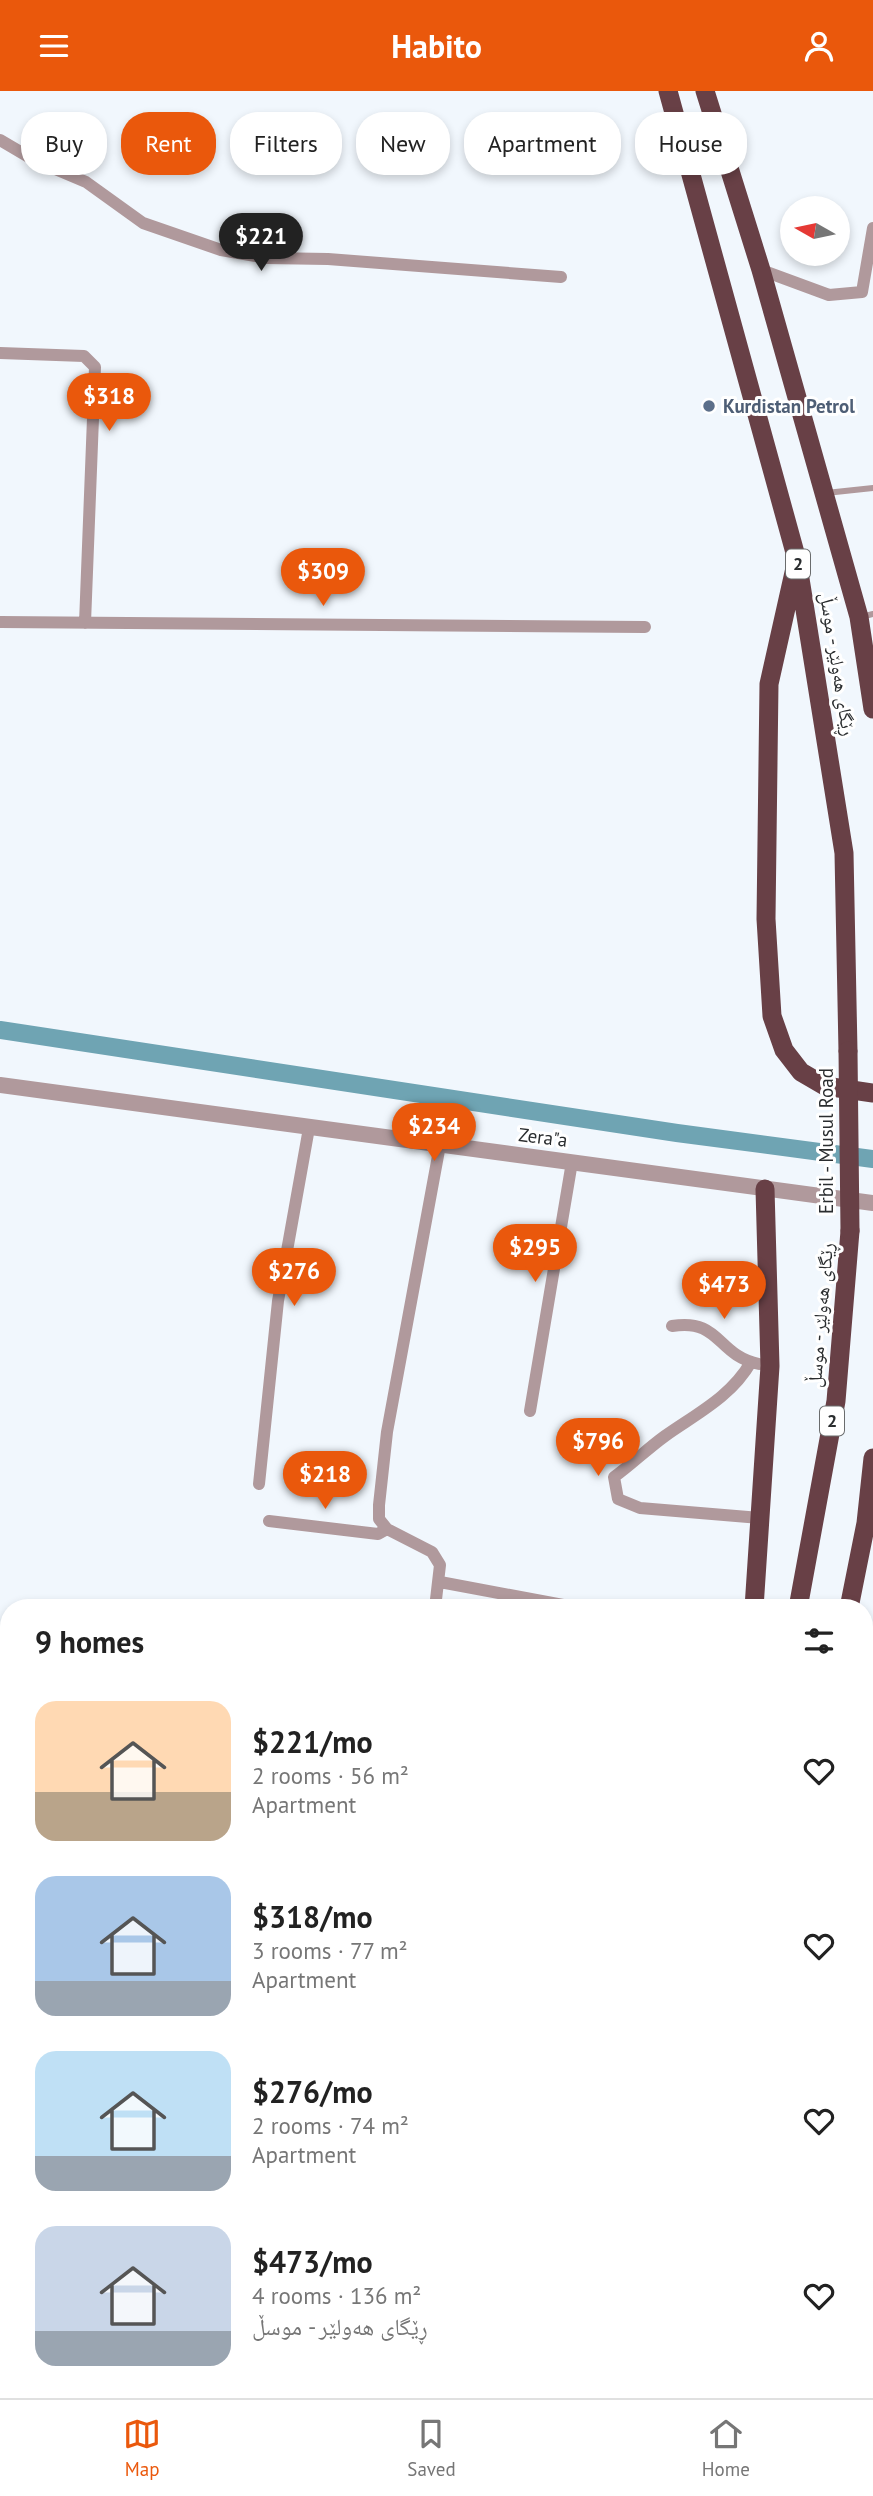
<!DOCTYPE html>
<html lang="en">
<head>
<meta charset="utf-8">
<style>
	:root { --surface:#fff; --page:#f6f6f6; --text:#222; --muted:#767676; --line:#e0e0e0; --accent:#ea580c }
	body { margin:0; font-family:"PT Sans","Noto Naskh Arabic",sans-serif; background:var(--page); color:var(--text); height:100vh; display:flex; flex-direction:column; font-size:26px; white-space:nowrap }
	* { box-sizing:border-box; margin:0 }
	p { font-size:23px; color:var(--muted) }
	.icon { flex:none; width:38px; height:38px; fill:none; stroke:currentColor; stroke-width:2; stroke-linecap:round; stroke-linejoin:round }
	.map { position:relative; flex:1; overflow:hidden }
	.details { position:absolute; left:0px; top:1508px; width:873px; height:800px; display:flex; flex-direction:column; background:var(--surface); border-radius:28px 28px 0 0; box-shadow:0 4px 10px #0003 }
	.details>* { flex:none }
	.top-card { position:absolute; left:21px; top:21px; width:831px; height:63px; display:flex; gap:14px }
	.needle { width:46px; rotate:279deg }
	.buttons { position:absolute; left:780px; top:105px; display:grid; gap:14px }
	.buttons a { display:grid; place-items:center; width:70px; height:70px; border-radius:50%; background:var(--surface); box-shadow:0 4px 10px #0003; font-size:35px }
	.price { position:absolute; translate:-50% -60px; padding:0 16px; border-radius:24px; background:var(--accent); color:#fff; font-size:23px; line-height:46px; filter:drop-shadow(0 2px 4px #0008) }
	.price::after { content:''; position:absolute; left:50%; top:42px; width:21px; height:16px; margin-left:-10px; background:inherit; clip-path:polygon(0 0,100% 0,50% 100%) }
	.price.current { background:#222; color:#fff }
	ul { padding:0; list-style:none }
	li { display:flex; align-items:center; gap:21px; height:175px; padding:0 35px }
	li span { display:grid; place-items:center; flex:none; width:196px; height:140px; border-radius:21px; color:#555 }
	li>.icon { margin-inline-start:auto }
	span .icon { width:84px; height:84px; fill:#fffc; stroke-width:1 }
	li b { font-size:30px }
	h2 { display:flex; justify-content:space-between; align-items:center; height:84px; padding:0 35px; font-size:30px }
	.chip { padding:0 24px; border-radius:28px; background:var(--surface); box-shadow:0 4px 10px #0003; font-size:24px; line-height:63px }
	.chip.current { background:var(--accent); color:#fff }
	header { display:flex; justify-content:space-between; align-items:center; height:91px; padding:0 35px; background:var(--accent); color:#fff; font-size:32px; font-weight:800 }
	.menu { display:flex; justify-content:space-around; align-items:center; height:98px; border-top:2px solid var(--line); background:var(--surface); font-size:19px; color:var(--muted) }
	.menu a { display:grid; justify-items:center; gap:4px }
	.menu .current { color:var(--accent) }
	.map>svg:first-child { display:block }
	.green { fill:#ced8be }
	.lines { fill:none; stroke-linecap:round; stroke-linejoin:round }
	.canal { stroke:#6fa4b3; stroke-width:18 }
	.building { fill:#bcbbe5; stroke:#a2a2a9; stroke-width:2 }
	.service { stroke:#b0999c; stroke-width:6 }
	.minor { stroke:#b0999c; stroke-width:12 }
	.tertiary { stroke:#b0999c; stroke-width:16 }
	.trunk { stroke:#684046; stroke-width:19 }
	.trunk-bridge { stroke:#684046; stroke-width:19 }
	.service-dot { fill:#5c6f8a; stroke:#fff; stroke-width:2.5 }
	.labels { text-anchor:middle; stroke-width:6; stroke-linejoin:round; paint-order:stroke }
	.shield { fill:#fff; stroke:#6a6c6d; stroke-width:2 }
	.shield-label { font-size:18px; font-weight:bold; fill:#2a2d2f }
	.service-label { font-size:19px; font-weight:bold; fill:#4e5e75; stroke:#fff; text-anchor:start }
	.street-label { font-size:19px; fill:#2a2d2f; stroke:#fff }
</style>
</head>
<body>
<header><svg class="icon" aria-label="menu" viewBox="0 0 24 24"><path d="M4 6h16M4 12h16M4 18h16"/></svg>Habito<svg class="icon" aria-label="person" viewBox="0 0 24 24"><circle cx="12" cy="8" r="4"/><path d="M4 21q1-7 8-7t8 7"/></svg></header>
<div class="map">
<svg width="873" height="2307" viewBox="0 0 873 2307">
	<rect width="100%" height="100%" fill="#f1f7fd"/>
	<!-- green -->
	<path class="green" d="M 0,1743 L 9,1743 L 9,2300 L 864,2300 L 865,1953 L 873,1956 L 873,2307 L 0,2307 Z"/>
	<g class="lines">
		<!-- canal -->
		<path class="canal" d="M 0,939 L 677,1042 L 873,1068"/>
	</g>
	<!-- building -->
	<path class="building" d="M 0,1787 L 9,1787 L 9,1858 L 0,1858 Z
		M 0,2009 L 9,2010 L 9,2044 L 0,2043 Z
		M 0,2218 L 9,2219 L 6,2234 L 0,2234 Z
		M 101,2300 L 132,2300 L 132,2305 L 101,2307 Z
		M 290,2300 L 367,2300 L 363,2307 L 283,2307 Z
		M 368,2300 L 404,2300 L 401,2307 L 365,2307 Z"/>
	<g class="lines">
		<!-- service -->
		<path class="service" d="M 826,402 L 873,397
			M 861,526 L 873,523
			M 0,1812 L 9,1812
			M 864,2291 L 873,2213
			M 863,2307 L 864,2300"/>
		<!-- minor -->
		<path class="minor" d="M 0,49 L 34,69 L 86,91 L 143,132 L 221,159 L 267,167 L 328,168 L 561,186
			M 761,179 L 829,204 L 862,201 L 873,137
			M 0,262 L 84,265 L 95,276 L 85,532
			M 0,531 L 645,536
			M 672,1235 C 721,1227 716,1264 759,1273
			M 751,1271 C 731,1306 696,1323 665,1345 C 647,1358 632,1373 614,1386 L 618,1408 L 640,1417 L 760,1427
			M 530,1320 L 572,1071
			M 259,1393 L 278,1210 L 309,1037
			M 269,1430 L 378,1443 L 387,1438
			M 440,1491 L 579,1517
			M 435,1517 L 440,1474 L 432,1461 L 387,1438 L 379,1428 L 379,1414 L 387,1341 L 440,1054
			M 0,1663 L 9,1663
			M 0,1745 L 9,1745"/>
		<!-- tertiary -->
		<path class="tertiary" d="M 0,994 L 873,1112"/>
		<!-- trunk -->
		<path class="trunk" d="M 668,0 L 797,469 L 844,762 L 848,960
			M 705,0 L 761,179 L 859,526 L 873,618
			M 795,477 L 769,593 L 766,828 L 772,925 L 784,959 L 801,981 L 825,995 L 873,1002
			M 754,1517 L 770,1275 L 765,1098
			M 798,1517 L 836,1310 L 850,1140
			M 849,1517 L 866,1432 L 873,1367
			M 864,1613 L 873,1601
			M 572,2307 L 575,2300
			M 624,2307 L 627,2300"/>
		<!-- trunk-bridge -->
		<path class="trunk-bridge" d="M 848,960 L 850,1140"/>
	</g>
	<!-- markers -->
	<circle class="service-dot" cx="709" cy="315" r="7"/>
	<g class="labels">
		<!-- shield labels -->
		<g class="shield">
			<rect x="786" y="458.5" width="24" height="29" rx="5"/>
			<rect x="820" y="1315.5" width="24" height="29" rx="5"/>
		</g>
		<g class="shield-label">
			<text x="798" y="479">2</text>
			<text x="832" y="1336">2</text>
		</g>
		<!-- service labels -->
		<g class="service-label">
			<text x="723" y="322">Kurdistan Petrol</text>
		</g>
		<!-- street labels -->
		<g class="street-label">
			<text transform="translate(838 573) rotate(81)" y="7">ڕێگای هەولێر - موسڵ</text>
			<text transform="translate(543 1046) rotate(7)" y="7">Zera"a</text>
			<text transform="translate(826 1050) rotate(-90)" y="7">Erbil - Musul Road</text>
			<text transform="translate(820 1224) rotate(-85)" y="7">ڕێگای هەولێر - موسڵ</text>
		</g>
	</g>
</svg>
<div class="buttons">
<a><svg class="needle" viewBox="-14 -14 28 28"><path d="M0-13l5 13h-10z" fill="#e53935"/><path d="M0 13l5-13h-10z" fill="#767676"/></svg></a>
</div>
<b class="price current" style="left:261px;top:182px">$221</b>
<b class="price" style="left:109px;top:342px">$318</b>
<b class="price" style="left:323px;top:517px">$309</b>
<b class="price" style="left:434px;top:1072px">$234</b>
<b class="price" style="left:535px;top:1193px">$295</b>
<b class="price" style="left:294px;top:1217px">$276</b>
<b class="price" style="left:724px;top:1230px">$473</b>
<b class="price" style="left:598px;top:1387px">$796</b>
<b class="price" style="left:325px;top:1420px">$218</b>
<div class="top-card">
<a class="chip">Buy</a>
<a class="chip current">Rent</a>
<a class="chip">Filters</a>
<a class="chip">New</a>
<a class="chip">Apartment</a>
<a class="chip">House</a>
</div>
<section class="details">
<h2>9 homes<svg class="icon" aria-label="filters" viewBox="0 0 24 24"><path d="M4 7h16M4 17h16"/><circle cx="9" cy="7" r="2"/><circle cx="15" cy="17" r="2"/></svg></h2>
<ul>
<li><span style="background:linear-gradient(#ffd9b3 65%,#b9a48a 0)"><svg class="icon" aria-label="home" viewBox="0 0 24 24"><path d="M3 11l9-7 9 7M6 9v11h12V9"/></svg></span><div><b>$221/mo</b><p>2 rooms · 56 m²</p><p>Apartment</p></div><svg class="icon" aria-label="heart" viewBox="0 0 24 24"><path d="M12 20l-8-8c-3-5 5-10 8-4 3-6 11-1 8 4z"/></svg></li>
<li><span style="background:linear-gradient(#a9c7e8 75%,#9aa5b1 0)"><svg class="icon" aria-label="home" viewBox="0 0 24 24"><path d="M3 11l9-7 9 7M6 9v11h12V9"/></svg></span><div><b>$318/mo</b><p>3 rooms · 77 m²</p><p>Apartment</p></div><svg class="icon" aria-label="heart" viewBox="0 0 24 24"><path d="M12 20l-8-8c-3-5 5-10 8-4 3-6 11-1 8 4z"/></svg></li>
<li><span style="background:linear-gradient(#bfe0f5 75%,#9aa5b1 0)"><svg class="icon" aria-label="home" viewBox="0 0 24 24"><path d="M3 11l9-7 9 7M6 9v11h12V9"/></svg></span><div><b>$276/mo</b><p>2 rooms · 74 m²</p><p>Apartment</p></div><svg class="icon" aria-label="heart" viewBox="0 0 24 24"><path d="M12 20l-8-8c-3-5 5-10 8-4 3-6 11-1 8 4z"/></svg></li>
<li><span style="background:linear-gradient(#c9d6e8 75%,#9aa5b1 0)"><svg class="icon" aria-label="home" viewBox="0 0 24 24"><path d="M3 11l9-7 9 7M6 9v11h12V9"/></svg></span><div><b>$473/mo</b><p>4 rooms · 136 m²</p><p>ڕێگای هەولێر - موسڵ</p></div><svg class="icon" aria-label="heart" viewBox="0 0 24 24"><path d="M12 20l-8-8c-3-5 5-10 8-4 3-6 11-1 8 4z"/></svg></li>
</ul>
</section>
</div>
<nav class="menu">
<a class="current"><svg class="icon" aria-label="map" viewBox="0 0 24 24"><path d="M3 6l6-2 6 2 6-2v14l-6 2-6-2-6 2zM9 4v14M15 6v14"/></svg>Map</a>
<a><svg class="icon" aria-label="saved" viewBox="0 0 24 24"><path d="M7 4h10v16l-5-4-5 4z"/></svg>Saved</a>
<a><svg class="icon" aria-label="home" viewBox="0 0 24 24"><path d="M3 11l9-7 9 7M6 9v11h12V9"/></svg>Home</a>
</nav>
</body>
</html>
